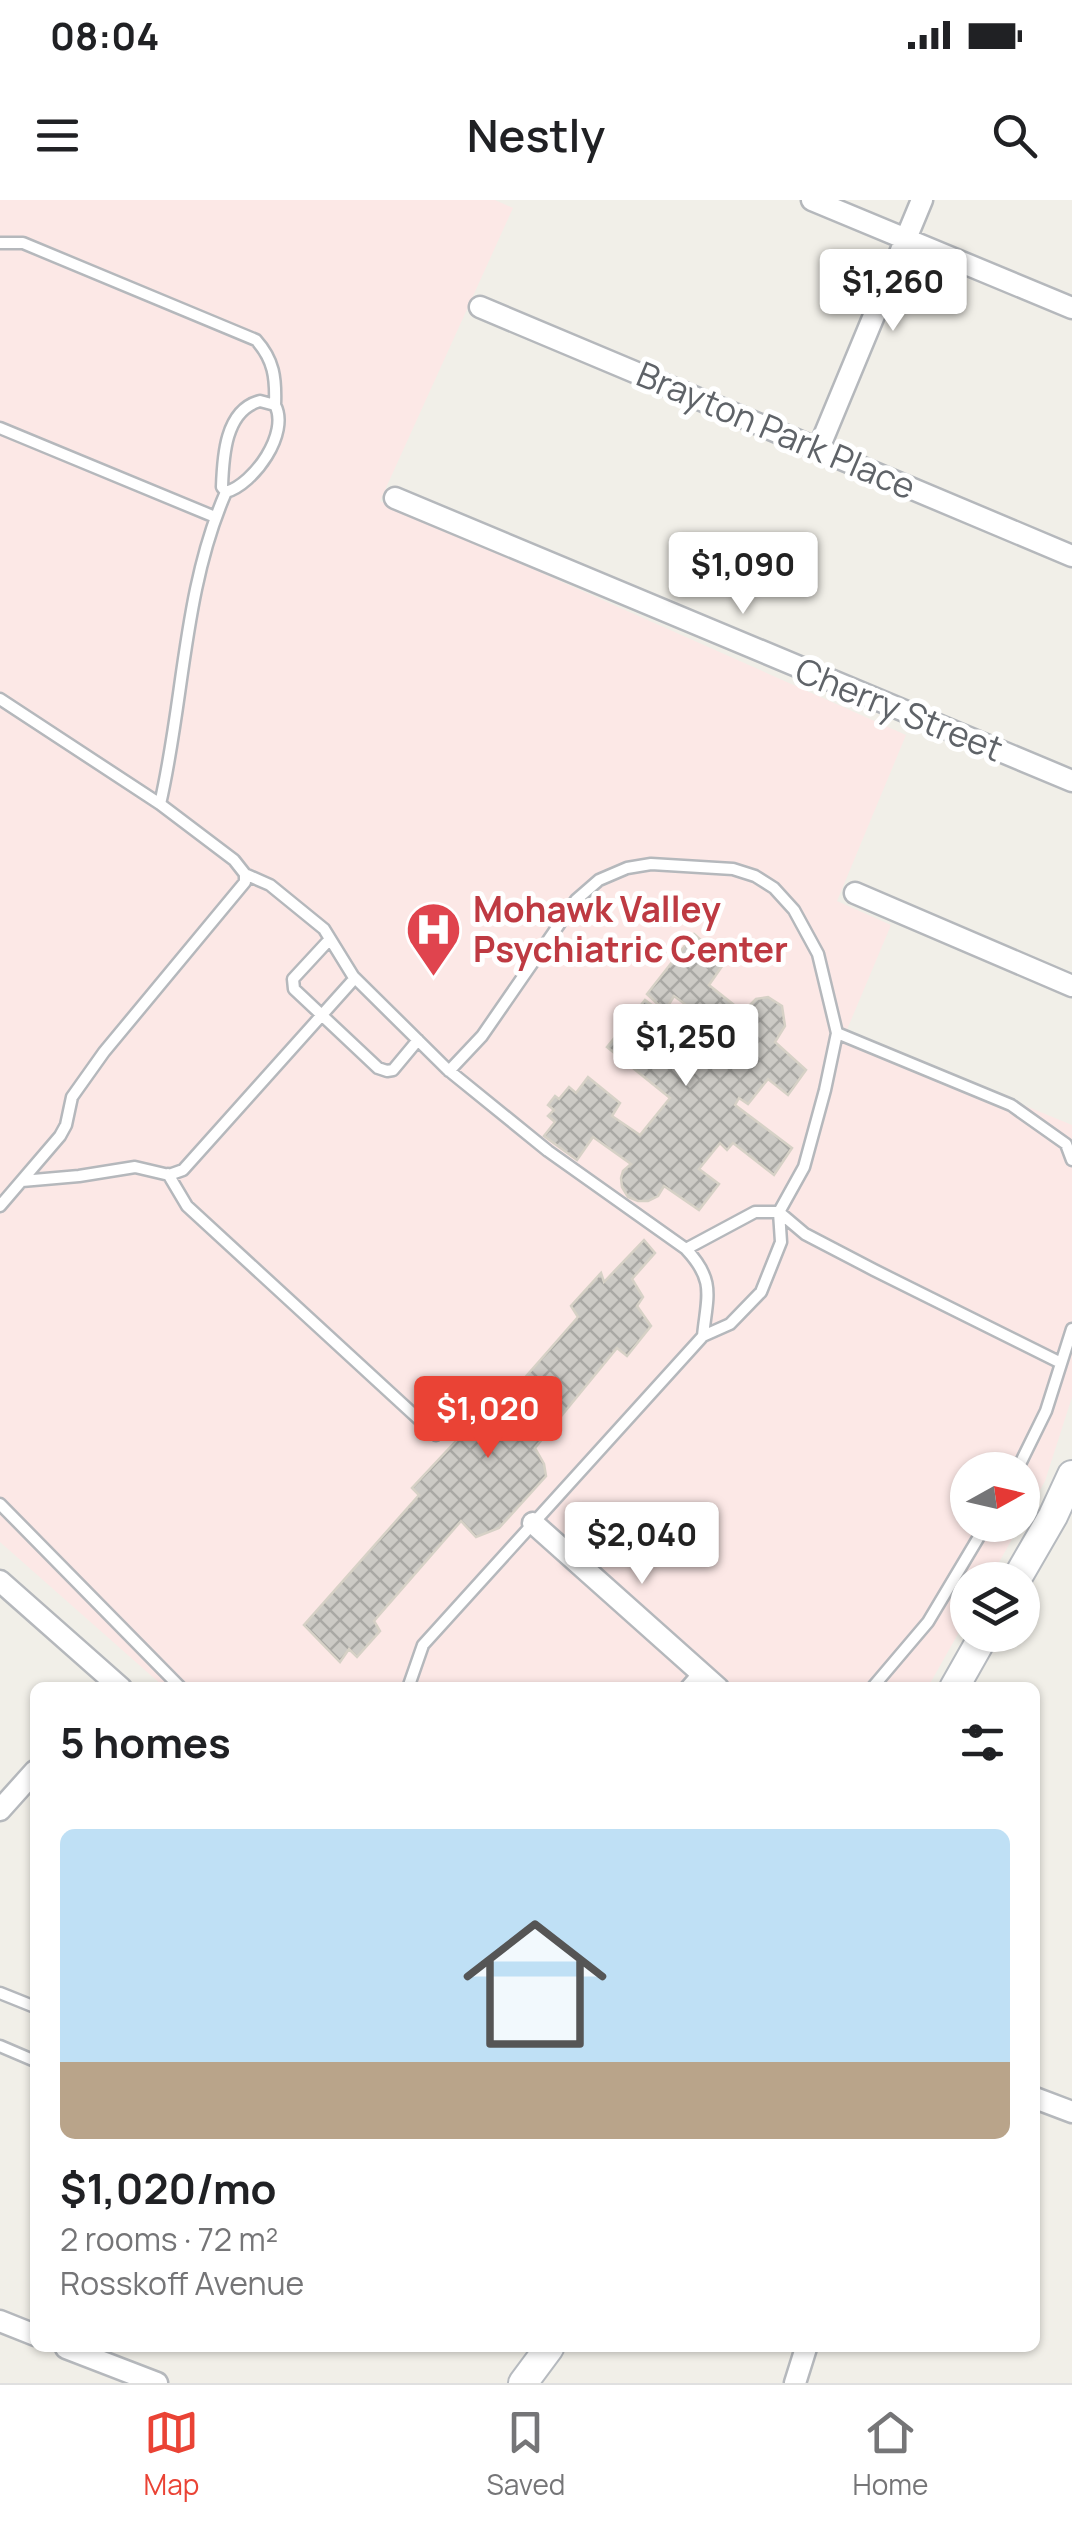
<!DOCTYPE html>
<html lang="en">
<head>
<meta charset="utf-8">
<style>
	:root { --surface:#fff; --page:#f6f6f6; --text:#202124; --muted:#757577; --line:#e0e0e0; --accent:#ea4335 }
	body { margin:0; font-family:Manrope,sans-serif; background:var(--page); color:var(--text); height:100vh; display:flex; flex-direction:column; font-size:38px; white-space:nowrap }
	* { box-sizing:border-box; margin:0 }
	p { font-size:32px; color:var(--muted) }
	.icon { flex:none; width:55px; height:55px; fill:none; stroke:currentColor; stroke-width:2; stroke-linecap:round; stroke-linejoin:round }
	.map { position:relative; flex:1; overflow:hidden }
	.side { position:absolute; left:30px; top:1482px; width:1010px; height:670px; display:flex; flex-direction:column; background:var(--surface); border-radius:15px; box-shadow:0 2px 8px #0004 }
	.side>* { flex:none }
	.needle { width:65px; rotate:82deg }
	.fabs { position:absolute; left:950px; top:1252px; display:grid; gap:20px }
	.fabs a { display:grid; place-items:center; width:90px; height:90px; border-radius:50%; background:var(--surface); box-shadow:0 2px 8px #0004; font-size:50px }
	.price { position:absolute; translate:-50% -85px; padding:0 22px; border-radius:10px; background:#fff; color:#222; font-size:32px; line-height:65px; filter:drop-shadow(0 2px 5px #0008) }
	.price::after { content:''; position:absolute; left:50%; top:60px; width:30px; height:22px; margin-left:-15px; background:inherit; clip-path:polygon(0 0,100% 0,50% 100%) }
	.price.current { background:var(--accent); color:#fff }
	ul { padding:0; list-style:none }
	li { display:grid; align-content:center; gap:20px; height:530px; padding:0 30px }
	li span { display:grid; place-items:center; height:310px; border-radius:15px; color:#555 }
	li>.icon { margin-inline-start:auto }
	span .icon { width:180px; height:180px; fill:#fffc; stroke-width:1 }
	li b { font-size:42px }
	h2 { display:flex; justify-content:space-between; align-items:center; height:120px; padding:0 30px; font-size:42px }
	.status { display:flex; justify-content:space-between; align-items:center; height:70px; padding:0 50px; background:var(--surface); direction:ltr }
	.status svg { height:28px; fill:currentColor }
	header { display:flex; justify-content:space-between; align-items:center; height:130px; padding:0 30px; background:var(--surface); font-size:45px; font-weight:600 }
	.tab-bar { display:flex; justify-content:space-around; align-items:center; height:140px; border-top:2px solid var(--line); background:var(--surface); font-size:28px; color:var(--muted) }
	.tab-bar a { display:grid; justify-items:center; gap:5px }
	.tab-bar .current { color:var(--accent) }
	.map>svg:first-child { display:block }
	.medical { fill:#fce8e6 }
	.building { fill:url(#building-cross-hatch); stroke:#d6d1c6; stroke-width:2.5 }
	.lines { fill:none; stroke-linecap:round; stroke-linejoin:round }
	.lane-casing { stroke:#b5b8bc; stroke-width:15 }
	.street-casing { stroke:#b5b8bc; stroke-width:25 }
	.secondary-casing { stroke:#b6babf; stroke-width:32 }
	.lane { stroke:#fff; stroke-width:10 }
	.street { stroke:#fff; stroke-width:20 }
	.secondary { stroke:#fff; stroke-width:28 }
	.labels { text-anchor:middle; stroke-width:10; stroke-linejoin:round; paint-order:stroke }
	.street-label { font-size:35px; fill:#5f6368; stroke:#fff }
	.health-label { font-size:35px; font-weight:bold; fill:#be3a42; stroke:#fff; text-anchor:start }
</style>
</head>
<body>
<div class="status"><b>08:04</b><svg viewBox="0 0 49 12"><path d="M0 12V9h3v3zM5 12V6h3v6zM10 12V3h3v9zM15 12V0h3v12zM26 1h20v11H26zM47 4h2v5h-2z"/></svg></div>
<header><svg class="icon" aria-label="menu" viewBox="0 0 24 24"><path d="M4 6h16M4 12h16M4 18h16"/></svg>Nestly<svg class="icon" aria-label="search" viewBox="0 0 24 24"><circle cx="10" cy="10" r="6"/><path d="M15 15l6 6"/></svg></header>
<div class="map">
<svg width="1072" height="2183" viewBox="0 0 1072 2183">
	<defs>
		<pattern id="building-cross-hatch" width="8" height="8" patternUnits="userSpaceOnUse" patternTransform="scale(2.5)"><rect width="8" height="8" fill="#cccac5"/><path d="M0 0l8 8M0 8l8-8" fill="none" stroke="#a9a8a4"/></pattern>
	</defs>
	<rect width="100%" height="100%" fill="#f1efe8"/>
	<!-- medical -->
	<path class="medical" d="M 0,0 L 495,0 L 513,8 L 380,301 L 906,535 L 837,701 L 891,725 L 846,832 L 1072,925 L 1072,1197 L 1045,1281 L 1023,1321 L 1022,1270 L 968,1270 L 968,1325 L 1020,1325 L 989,1380 L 968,1380 L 967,1418 L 928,1487 L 164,1487 L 0,1342 Z"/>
	<!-- building -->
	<path class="building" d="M 694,734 L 725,762 L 709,785 L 743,812 L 756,799 L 768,797 L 782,806 L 785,826 L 775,842 L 806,870 L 788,895 L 768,879 L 748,904 L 739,898 L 735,905 L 792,948 L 774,975 L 733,943 L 727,950 L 720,943 L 699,969 L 719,984 L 699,1010 L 664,986 L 658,996 L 648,1001 L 638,1001 L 628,997 L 622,987 L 621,978 L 623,971 L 631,964 L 593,937 L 577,960 L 544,936 L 555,922 L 548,916 L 554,910 L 548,905 L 555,896 L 559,899 L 569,887 L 576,893 L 588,877 L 620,903 L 612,916 L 640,935 L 670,898 L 607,847 L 645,800 L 660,811 L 644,833 L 694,872 L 723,832 L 674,796 L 665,811 L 647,794 Z
		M 644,1040 L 655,1053 L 632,1079 L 643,1097 L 637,1106 L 651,1126 L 627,1156 L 617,1148 L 535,1248 L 544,1264 L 546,1276 L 499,1328 L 476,1337 L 461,1321 L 374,1421 L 380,1431 L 357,1457 L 349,1449 L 340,1462 L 304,1425 L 419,1295 L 412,1288 L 485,1210 L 493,1214 L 578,1117 L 571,1106 L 601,1073 L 604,1082 Z"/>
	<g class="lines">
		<defs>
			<path id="lane" d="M 0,43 L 23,43 L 256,140 C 274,160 276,178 275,205
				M 260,201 L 275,205 C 290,233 254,284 226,292 L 222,287 C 223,257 225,210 260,201 Z
				M 0,228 L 215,317
				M 0,499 L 160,604
				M 245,674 L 270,685 L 324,729 L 353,776 L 447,869 L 548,951 L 686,1049 C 716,1081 707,1096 703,1136 L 423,1445 L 408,1488
				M 330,739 L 293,779 L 294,789 L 378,868 L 387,871 L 393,870 L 418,840
				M 837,833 L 1011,905 L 1066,944 L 1072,960
				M 449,871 L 482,836 L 576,700 L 599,680 L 627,668 L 651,664 L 733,669 L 755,676 L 774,688 L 794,710 L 818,754 L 837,833 L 825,890 L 804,967 L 779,1012 L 805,1034 L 874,1070 L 1061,1163
				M 168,974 L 187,1006 L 436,1235
				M 22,981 L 79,976 L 135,967 L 169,975 L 183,970 L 355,778
				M 0,1006 L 60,936 L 66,925 L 72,897 L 104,852 L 245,682 L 245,674 L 234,660 L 160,604 C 184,501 183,390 226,292
				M 686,1049 L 755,1012 L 779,1012 L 781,1042 L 761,1092 L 730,1124 L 703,1136
				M 1017,1270 L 1046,1211 L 1072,1129
				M 0,1304 L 181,1488
				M 685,1488 L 699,1472
				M 872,1488 L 928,1422 L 986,1325
				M 0,1793 L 35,1807
				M 0,1846 L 35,1861"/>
			<path id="street" d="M 812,0 L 1072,108
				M 480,107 L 1072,356
				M 819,248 L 922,0
				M 395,298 L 1072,581
				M 855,693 L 1072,786
				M 533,1323 L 718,1488
				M 0,1381 L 121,1488
				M 0,1610 L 35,1571
				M 1035,1898 L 1072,1912
				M 0,2121 L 35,2135
				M 66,2148 L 157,2183
				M 795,2183 L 806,2148"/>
			<path id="secondary" d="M 1016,1380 L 1053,1316 L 1072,1275
				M 954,1488 L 984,1435
				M 523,2183 L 549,2148"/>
		</defs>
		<!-- lane casing -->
		<use href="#lane" class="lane-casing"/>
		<!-- street casing -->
		<use href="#street" class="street-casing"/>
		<!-- secondary casing -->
		<use href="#secondary" class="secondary-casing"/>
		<!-- lane -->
		<use href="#lane" class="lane"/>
		<!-- street -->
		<use href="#street" class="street"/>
		<!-- secondary -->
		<use href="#secondary" class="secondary"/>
	</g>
	<!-- icons -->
	<defs>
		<symbol id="hospital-pin" viewBox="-11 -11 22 30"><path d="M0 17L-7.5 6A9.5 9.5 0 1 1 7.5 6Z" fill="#e0444e" stroke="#fff"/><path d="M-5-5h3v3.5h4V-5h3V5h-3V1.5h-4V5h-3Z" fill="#fff"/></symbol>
	</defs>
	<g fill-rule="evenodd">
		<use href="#hospital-pin" x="402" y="698" width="63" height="86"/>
	</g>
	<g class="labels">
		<!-- street labels -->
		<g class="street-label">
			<text transform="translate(776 231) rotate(23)" y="12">Brayton Park Place</text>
			<text transform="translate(899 510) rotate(22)" y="12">Cherry Street</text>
		</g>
		<!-- health labels -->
		<g class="health-label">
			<text x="473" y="722">Mohawk Valley<tspan x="473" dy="40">Psychiatric Center</tspan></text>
		</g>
	</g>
</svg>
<div class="fabs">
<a><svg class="needle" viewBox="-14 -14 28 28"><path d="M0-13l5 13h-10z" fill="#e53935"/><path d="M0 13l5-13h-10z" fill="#757577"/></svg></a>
<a><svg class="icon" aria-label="layers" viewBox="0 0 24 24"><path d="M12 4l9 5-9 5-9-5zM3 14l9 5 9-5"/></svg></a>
</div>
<b class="price" style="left:893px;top:134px">$1,260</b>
<b class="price" style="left:743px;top:417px">$1,090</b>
<b class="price" style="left:686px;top:889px">$1,250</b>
<b class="price current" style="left:488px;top:1261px">$1,020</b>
<b class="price" style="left:642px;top:1387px">$2,040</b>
<section class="side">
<h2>5 homes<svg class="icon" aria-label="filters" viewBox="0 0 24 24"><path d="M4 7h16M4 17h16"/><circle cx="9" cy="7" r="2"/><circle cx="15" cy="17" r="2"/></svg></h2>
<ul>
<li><span style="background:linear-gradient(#bfe0f5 75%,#b9a48a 0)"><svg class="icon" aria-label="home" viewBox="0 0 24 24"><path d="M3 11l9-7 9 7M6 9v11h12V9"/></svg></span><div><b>$1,020/mo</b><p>2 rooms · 72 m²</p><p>Rosskoff Avenue</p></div></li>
</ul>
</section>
</div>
<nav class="tab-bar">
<a class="current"><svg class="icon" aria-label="map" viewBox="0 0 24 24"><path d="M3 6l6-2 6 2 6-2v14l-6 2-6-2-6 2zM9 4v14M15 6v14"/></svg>Map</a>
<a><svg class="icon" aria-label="saved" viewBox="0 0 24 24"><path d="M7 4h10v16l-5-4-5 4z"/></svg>Saved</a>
<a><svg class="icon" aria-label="home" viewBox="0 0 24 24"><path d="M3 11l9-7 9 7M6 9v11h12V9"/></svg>Home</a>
</nav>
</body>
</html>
